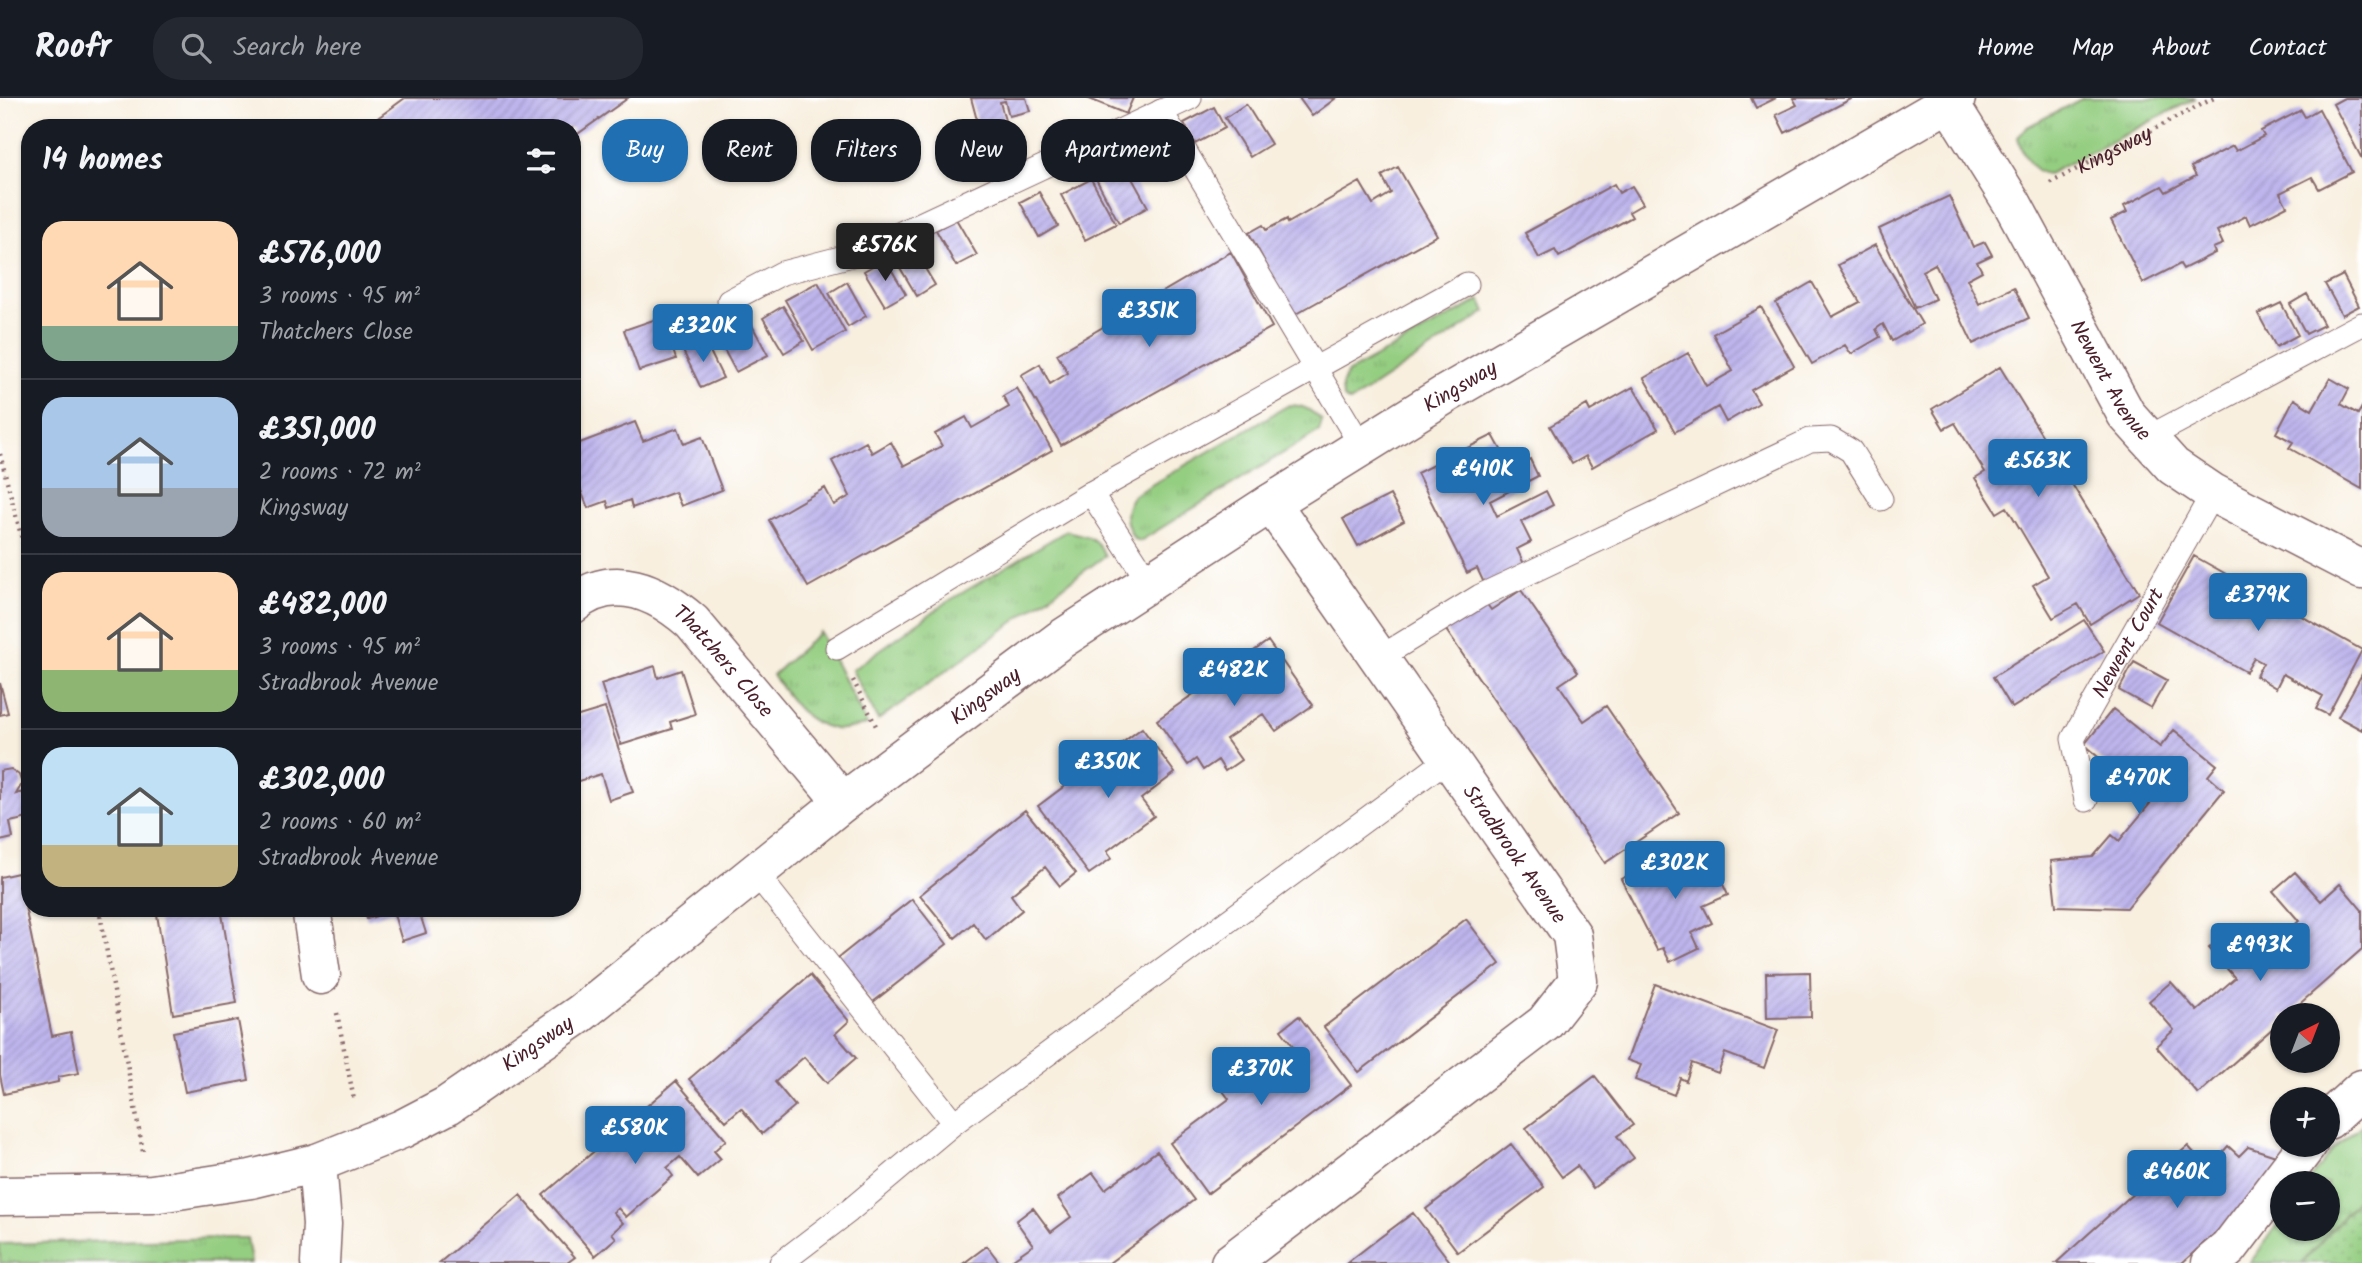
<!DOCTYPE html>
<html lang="en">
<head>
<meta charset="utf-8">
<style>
	:root { --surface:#171b24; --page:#242831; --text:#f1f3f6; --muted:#9ea1a6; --line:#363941; --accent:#1f6fb2 }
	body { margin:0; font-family:Kalam,sans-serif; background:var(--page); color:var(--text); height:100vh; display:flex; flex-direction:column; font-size:26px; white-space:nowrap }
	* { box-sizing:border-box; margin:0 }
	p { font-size:23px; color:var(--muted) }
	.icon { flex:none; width:38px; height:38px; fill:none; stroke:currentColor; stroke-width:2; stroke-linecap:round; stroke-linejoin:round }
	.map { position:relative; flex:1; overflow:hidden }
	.side { position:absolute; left:21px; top:21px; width:560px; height:798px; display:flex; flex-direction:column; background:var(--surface); border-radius:28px; box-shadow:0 2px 5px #0004 }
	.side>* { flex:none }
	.hud { position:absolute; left:602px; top:21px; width:665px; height:63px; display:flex; gap:14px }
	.needle { width:46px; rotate:42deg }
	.fabs { position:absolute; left:2270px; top:905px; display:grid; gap:14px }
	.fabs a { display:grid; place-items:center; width:70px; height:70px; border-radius:50%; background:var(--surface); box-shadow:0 2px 5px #0004; font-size:35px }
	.price { position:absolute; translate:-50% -60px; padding:0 16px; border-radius:7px; background:var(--accent); color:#fff; font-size:23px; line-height:46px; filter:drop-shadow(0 2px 4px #0008) }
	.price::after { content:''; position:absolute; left:50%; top:42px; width:21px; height:16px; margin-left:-10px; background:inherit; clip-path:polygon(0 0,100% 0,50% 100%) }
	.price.current { background:#222; color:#fff }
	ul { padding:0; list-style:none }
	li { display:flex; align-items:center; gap:21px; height:175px; padding:0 21px }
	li+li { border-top:2px solid var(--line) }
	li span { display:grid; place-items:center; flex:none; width:196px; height:140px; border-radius:21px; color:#555 }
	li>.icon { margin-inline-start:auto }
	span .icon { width:84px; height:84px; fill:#fffc; stroke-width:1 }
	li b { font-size:30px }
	h2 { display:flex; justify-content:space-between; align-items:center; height:84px; padding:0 21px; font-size:30px }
	.pill { padding:0 24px; border-radius:28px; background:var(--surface); box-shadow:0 2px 5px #0004; font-size:24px; line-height:63px }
	.pill.current { background:var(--accent); color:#fff }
	header { display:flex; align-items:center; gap:42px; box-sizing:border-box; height:98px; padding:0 35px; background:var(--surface); border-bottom:2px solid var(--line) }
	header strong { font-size:33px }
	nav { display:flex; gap:38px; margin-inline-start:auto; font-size:24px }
	.search { width:490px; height:63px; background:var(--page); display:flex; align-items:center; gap:18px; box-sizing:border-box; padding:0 24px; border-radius:28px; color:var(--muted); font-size:26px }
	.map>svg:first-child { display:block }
	.grass { fill:url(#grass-tufts); stroke:#6f7656; stroke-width:2 }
	.park { fill:url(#park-dots); stroke:#6f7656; stroke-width:2 }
	.building { fill:url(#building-hatch) }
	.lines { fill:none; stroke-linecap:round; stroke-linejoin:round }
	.service-casing { stroke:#87686a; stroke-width:25 }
	.minor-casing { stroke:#87686a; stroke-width:41 }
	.tertiary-casing { stroke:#87686a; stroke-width:41 }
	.path { stroke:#87686a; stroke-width:4.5; stroke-dasharray:2 5; stroke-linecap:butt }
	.service { stroke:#fff; stroke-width:23 }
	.minor { stroke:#fff; stroke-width:38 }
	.tertiary { stroke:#fff; stroke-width:38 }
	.labels { text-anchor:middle; stroke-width:5; stroke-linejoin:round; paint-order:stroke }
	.street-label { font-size:21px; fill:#4a1f2b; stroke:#fff }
</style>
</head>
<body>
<header>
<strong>Roofr</strong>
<div class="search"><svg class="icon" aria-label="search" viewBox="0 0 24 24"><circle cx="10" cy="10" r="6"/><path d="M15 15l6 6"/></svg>Search here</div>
<nav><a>Home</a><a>Map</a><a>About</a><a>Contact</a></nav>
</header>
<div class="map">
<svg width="2362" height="1165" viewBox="0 0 2362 1165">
	<defs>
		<pattern id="grass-tufts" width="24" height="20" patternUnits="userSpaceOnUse" patternTransform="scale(1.75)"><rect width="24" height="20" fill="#94ce81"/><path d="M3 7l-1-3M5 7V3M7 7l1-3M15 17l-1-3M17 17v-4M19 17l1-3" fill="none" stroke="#81b070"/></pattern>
		<pattern id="park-dots" width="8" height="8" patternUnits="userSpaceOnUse" patternTransform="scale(1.75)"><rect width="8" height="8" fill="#94ce81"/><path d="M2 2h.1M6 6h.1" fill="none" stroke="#81b070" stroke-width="1.8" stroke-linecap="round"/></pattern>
		<pattern id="building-hatch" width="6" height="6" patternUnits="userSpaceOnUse" patternTransform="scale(1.75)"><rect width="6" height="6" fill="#bdb5ec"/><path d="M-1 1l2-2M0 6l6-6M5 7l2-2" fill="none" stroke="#a49bcb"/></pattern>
	</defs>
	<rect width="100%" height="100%" fill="#fff"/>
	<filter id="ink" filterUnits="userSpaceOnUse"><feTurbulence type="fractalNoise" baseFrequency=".0143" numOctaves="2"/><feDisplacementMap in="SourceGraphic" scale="14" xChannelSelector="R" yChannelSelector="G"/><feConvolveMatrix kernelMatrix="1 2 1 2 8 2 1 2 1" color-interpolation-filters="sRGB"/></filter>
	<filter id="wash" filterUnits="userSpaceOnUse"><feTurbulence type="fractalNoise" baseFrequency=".00686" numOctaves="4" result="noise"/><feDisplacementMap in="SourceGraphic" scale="28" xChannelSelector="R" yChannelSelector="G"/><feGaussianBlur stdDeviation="1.57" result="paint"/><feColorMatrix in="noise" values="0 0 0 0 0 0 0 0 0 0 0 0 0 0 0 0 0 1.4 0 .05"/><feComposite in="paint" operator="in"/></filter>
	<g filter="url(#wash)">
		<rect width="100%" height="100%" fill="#f8efdf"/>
		<!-- grass -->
		<path class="grass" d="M 2083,0 L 2196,0 L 2048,76 C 2032,75 2021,54 2018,39 L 2027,29 Z
			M 1480,202 L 1486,214 L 1350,304 L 1343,300 L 1342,288 L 1347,275 Z
			M 1289,307 C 1304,307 1311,312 1322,323 L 1319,333 L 1140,443 L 1134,441 C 1125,425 1122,413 1134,397 Z
			M 1066,433 C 1086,437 1097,439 1105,458 L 878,622 L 852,572 L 947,504 Z
			M 820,534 L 867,627 C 857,628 843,633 834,631 C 804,625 788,599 773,577 Z
			M 2362,1027 L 2362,1097 L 2302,1165 L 2250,1165 L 2282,1121 L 2282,1130 L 2328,1130 L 2328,1085 L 2308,1085 L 2332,1052 Z
			M 221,1140 L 247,1140 L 251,1165 L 0,1165 L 0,1146 Z"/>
		<!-- park -->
		<path class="park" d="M 2362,1097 L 2362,1165 L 2302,1165 Z"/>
		<g id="blocks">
			<!-- building -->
			<path class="building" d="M 405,0 L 628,0 L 572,40 L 572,30 L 364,30 Z
				M 971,0 L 1026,0 L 1030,13 L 1009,18 L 1005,3 L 1000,4 L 1010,41 L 984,48 Z
				M 1087,0 L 1133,0 L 1126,16 Z
				M 1299,0 L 1336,0 L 1312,18 Z
				M 1751,0 L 1776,0 L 1756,10 Z
				M 1793,0 L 1853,0 L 1785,35 L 1776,17 L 1797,7 Z
				M 2344,0 L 2362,0 L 2362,61 L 2333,6 Z
				M 1246,6 L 1271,46 L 1250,59 L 1225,20 Z
				M 1214,9 L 1225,30 L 1195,46 L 1184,25 Z
				M 2319,11 L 2352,74 L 2319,91 L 2312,79 L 2280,95 L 2287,108 L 2250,127 L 2246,118 L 2217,133 L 2223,146 L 2213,150 L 2215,155 L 2183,171 L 2180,166 L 2143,185 L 2111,122 L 2127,114 L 2124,108 L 2162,88 L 2166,94 L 2196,78 L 2191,69 L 2233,48 L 2236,53 L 2264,38 L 2261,33 L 2301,12 L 2305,19 Z
				M 1155,36 L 1163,57 L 1132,70 L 1123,49 Z
				M 1123,64 L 1148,109 L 1119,125 L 1095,79 Z
				M 1398,69 L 1437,137 L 1294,217 L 1249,135 L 1263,127 L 1266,132 L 1287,121 L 1288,125 L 1360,84 L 1373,106 L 1391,95 L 1382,78 Z
				M 1091,81 L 1116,126 L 1085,142 L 1061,97 Z
				M 1614,86 L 1619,95 L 1632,88 L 1643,106 L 1629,114 L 1632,119 L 1559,159 L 1555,152 L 1539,160 L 1525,135 Z
				M 1039,94 L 1058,128 L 1039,139 L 1020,104 Z
				M 1949,98 L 1973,149 L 1985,144 L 1992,157 L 1977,164 L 1982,173 L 1967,181 L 1979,206 L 2014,189 L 2029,220 L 1973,246 L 1935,166 L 1922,173 L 1935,201 L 1915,210 L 1879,131 Z
				M 956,121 L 977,157 L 956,168 L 936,132 Z
				M 1875,147 L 1922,226 L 1892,243 L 1883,226 L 1876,231 L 1880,239 L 1851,256 L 1845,247 L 1812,266 L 1776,205 L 1812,184 L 1832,219 L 1860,204 L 1838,167 Z
				M 914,152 L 935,187 L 917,198 L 896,163 Z
				M 1231,154 L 1272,229 L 1061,347 L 1021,277 L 1040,266 L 1050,286 L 1068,275 L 1057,256 Z
				M 885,161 L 906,196 L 885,208 L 864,173 Z
				M 2343,177 L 2359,208 L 2342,217 L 2325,186 Z
				M 818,184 L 845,234 L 813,252 L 785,202 Z
				M 847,184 L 866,218 L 848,229 L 829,195 Z
				M 2307,196 L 2324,227 L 2306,236 L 2290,206 Z
				M 2281,205 L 2298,237 L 2276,249 L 2258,216 Z
				M 783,208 L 804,243 L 784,255 L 763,220 Z
				M 1761,209 L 1794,268 L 1751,292 L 1759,305 L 1726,324 L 1718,309 L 1675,334 L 1644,280 L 1688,255 L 1706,288 L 1733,273 L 1713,236 Z
				M 662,219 L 676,261 L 639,273 L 624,232 Z
				M 748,220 L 768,257 L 736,274 L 716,237 Z
				M 705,243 L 723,280 L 701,290 L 683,253 Z
				M 2000,269 L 2139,495 L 2090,526 L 2078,506 L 2053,520 L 2033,487 L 2048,478 L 2007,409 L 1997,415 L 1975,380 L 1985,374 L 1955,325 L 1944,331 L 1932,311 Z
				M 2330,280 L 2349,291 L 2341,306 L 2358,316 L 2362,309 L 2362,391 L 2289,350 L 2293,344 L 2276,335 L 2294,301 L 2312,312 Z
				M 1633,289 L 1658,331 L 1592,369 L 1586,358 L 1572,366 L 1550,328 L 1587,307 L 1590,313 Z
				M 1017,290 L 1052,352 L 808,489 L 769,422 L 825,390 L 834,407 L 850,398 L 832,363 L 866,344 L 872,355 L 891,344 L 904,368 L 942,348 L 935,336 L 966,319 L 972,330 L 1009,309 L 1003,298 Z
				M 635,324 L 643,343 L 678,330 L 684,346 L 702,339 L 722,392 L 681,408 L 675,394 L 632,410 L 630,402 L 609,410 L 607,403 L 588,410 L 572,370 L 572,348 Z
				M 1493,337 L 1511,370 L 1530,361 L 1538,378 L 1490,403 L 1497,418 L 1546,393 L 1553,407 L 1521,424 L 1531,444 L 1517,451 L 1524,466 L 1485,487 L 1477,470 L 1467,475 L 1417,375 Z
				M 1390,397 L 1404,423 L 1358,448 L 1343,421 Z
				M 2194,458 L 2362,552 L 2328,617 L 2316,611 L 2323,598 L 2283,576 L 2276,590 L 2256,578 L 2263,565 L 2254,560 L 2246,574 L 2157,524 Z
				M 1521,492 L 1578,574 L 1559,587 L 1584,623 L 1606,608 L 1679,715 L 1605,765 L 1446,532 L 1486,505 L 1491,512 Z
				M 2084,522 L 2104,553 L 2012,610 L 1993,579 Z
				M 1268,543 L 1313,607 L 1276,633 L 1263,616 L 1226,641 L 1241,662 L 1225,673 L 1218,662 L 1203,672 L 1196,661 L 1188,667 L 1157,622 Z
				M 2134,564 L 2167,582 L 2151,610 L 2119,592 Z
				M 655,568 L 658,580 L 681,572 L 695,616 L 670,624 L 672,631 L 621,647 L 601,586 Z
				M 2362,576 L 2362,632 L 2338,619 Z
				M 0,585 L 8,615 L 0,617 Z
				M 605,610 L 633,694 L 609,702 L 601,676 L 572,685 L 572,620 Z
				M 2113,611 L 2160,649 L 2174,632 L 2217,667 L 2208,678 L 2224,692 L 2127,810 L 2056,808 L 2051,763 L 2093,759 L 2112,737 L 2119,743 L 2163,690 L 2146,676 L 2135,690 L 2084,647 Z
				M 1142,630 L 1175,675 L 1141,701 L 1154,718 L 1107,753 L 1112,760 L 1089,776 L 1038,708 Z
				M 11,671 L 19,677 L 22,686 L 16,696 L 23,694 L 28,720 L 10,724 L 13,740 L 0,743 L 0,673 Z
				M 1025,712 L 1076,775 L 1060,788 L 1045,769 L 1011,797 L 1022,812 L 986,842 L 973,825 L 955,840 L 920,797 Z
				M 1677,753 L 1686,770 L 1710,759 L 1728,797 L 1703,808 L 1712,825 L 1692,835 L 1699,850 L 1670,864 L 1663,850 L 1657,852 L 1621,781 Z
				M 2295,774 L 2321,803 L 2340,786 L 2362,812 L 2362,851 L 2287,917 L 2282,917 L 2282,922 L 2198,996 L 2156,948 L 2174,932 L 2149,903 L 2171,884 L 2197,913 L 2235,880 L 2209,850 L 2232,830 L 2259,859 L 2299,823 L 2273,793 Z
				M 18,775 L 52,938 L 71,934 L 79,975 L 58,979 L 58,984 L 4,996 L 0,977 L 0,779 Z
				M 912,801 L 947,846 L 873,904 L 838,860 Z
				M 156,810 L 221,810 L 237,905 L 173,916 Z
				M 363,810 L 418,810 L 426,835 L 402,843 L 393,813 L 367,821 Z
				M 1466,821 L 1500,866 L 1359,974 L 1324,929 Z
				M 1810,874 L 1811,919 L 1767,920 L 1766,875 Z
				M 810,877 L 849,923 L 835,936 L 856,960 L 827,985 L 804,959 L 775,984 L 795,1008 L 762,1036 L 741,1010 L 726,1023 L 689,981 Z
				M 1655,886 L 1778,932 L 1764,970 L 1725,955 L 1718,975 L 1692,965 L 1686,983 L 1680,980 L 1674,997 L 1635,982 L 1641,967 L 1627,962 Z
				M 1299,918 L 1351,987 L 1207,1096 L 1170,1045 L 1229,1001 L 1217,985 L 1230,974 L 1264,949 L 1276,963 L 1294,949 L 1281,932 Z
				M 238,922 L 249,982 L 185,994 L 173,934 Z
				M 1595,978 L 1633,1027 L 1617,1038 L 1634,1060 L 1593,1090 L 1577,1068 L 1562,1079 L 1526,1030 Z
				M 676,983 L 726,1042 L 714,1053 L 721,1061 L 698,1080 L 680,1059 L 667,1070 L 673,1078 L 626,1119 L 618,1110 L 613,1114 L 623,1125 L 612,1135 L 616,1140 L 595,1158 L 543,1097 Z
				M 1511,1046 L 1544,1089 L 1458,1154 L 1426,1111 Z
				M 2188,1048 L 2208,1071 L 2228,1048 L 2239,1058 L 2248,1049 L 2285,1061 L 2243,1110 L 2182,1165 L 2056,1165 L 2165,1067 L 2182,1086 L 2191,1078 L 2175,1059 Z
				M 1157,1053 L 1194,1102 L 1109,1165 L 1016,1165 L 1013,1161 L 1033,1147 L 1016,1123 L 1033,1110 L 1051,1134 L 1071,1119 L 1058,1100 L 1093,1075 L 1105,1091 Z
				M 520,1097 L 575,1159 L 567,1165 L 439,1165 Z
				M 1413,1115 L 1451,1165 L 1347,1165 L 1374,1144 Z
				M 987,1148 L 1000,1165 L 964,1165 Z"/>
		</g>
	</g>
	<g filter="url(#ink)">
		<use href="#blocks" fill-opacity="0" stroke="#87686a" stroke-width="2"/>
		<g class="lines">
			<defs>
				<g id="service">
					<path d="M 1161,13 L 1362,349"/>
					<path d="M 729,203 L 782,175 L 856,156 L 1190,0"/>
					<path d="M 2147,340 L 2362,226"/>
					<path d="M 1091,395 L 1149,484"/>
					<path d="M 837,550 L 1091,395 L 1467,186"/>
					<path d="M 1379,560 L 1480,498 L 1810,342 L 1831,341 L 1851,353 L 1881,401"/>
					<path id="s2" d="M 2086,702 L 2073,641 L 2213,395"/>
					<path d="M 755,774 L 954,1025"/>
					<path d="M 781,1165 L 849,1113 L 954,1025 L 1448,661"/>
				</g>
				<g id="minor">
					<path id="s3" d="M 1949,4 L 2012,105 L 2126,316 L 2173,368 L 2213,395 L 2362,472"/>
					<path id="s4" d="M 572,507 C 613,472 658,494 692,524 L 843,704"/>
					<path d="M 311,810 L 321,877"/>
					<path d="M 2328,1022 L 2362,991"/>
					<path d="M 317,1065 L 322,1126 L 320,1165"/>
					<path d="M 1230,1165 L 1545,925 L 1578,883 L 1572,837 L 1271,405"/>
					<path d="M 2211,1165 L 2229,1150 L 2308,1046"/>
				</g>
				<g id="tertiary">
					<path id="s5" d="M 0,1098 L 152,1096 L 251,1081 L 317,1065 L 402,1031 L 448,1007 L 580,916 L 843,704 L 1060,542 L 1271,405 L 1446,296 L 1956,0"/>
				</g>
			</defs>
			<!-- service casing -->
			<use href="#service" class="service-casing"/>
			<!-- minor casing -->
			<use href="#minor" class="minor-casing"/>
			<!-- tertiary casing -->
			<use href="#tertiary" class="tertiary-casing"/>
			<!-- path -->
			<g class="path">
				<path id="s1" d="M 2050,85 L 2214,0"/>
				<path d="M 0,356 L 30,472"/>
				<path d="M 853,582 L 876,628"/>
				<path d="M 99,810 L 143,1054"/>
				<path d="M 337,915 L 354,1002"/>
			</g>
			<!-- service -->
			<use href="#service" class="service"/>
			<!-- minor -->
			<use href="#minor" class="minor"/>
			<!-- tertiary -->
			<use href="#tertiary" class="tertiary"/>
		</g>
	</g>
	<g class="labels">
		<!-- street labels -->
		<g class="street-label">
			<text dy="7" stroke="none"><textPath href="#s1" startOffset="72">Kingsway</textPath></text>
			<text dy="7" stroke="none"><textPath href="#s3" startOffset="322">Newent Avenue</textPath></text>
			<text dy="7" stroke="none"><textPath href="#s5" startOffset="1706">Kingsway</textPath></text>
			<text dy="7" stroke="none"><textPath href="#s2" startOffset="173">Newent Court</textPath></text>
			<text dy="7" stroke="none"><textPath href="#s4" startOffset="184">Thatchers Close</textPath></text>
			<text dy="7" stroke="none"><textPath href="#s5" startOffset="1139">Kingsway</textPath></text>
			<text transform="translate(1515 756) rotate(55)" y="7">Stradbrook Avenue</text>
			<text dy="7" stroke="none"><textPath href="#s5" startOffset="572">Kingsway</textPath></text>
		</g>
	</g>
</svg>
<div class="fabs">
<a><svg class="needle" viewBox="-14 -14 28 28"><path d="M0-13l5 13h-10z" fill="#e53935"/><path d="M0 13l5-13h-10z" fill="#9ea1a6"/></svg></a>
<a>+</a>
<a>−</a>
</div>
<b class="price current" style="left:885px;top:185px">£576K</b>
<b class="price" style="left:1149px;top:251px">£351K</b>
<b class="price" style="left:703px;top:266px">£320K</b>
<b class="price" style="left:2038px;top:401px">£563K</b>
<b class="price" style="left:1483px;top:409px">£410K</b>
<b class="price" style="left:2258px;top:535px">£379K</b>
<b class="price" style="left:1234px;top:610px">£482K</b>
<b class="price" style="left:1108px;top:702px">£350K</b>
<b class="price" style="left:2139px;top:718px">£470K</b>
<b class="price" style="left:1675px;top:803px">£302K</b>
<b class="price" style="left:2260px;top:885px">£993K</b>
<b class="price" style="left:1261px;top:1009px">£370K</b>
<b class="price" style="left:635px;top:1068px">£580K</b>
<b class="price" style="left:2177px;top:1112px">£460K</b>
<div class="hud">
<a class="pill current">Buy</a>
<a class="pill">Rent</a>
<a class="pill">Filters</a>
<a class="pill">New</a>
<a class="pill">Apartment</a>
</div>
<section class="side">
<h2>14 homes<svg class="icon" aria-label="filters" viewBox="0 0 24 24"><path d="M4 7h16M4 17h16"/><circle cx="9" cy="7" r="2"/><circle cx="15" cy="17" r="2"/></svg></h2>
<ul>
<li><span style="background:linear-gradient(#ffd9b3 75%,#7fa58c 0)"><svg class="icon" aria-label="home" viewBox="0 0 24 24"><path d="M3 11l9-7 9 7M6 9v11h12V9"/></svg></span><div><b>£576,000</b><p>3 rooms · 95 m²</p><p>Thatchers Close</p></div></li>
<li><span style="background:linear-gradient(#a9c7e8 65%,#9aa5b1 0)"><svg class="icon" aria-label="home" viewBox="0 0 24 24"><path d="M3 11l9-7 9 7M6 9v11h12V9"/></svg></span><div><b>£351,000</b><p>2 rooms · 72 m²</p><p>Kingsway</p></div></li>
<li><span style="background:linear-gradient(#ffd9b3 70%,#8fb573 0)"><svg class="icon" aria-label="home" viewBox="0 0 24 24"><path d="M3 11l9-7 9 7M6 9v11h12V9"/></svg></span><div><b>£482,000</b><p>3 rooms · 95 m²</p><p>Stradbrook Avenue</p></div></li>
<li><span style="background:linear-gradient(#bfe0f5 70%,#c2b280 0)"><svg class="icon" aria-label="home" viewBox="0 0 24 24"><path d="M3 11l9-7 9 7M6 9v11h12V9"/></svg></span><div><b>£302,000</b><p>2 rooms · 60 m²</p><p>Stradbrook Avenue</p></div></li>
</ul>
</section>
</div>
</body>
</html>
